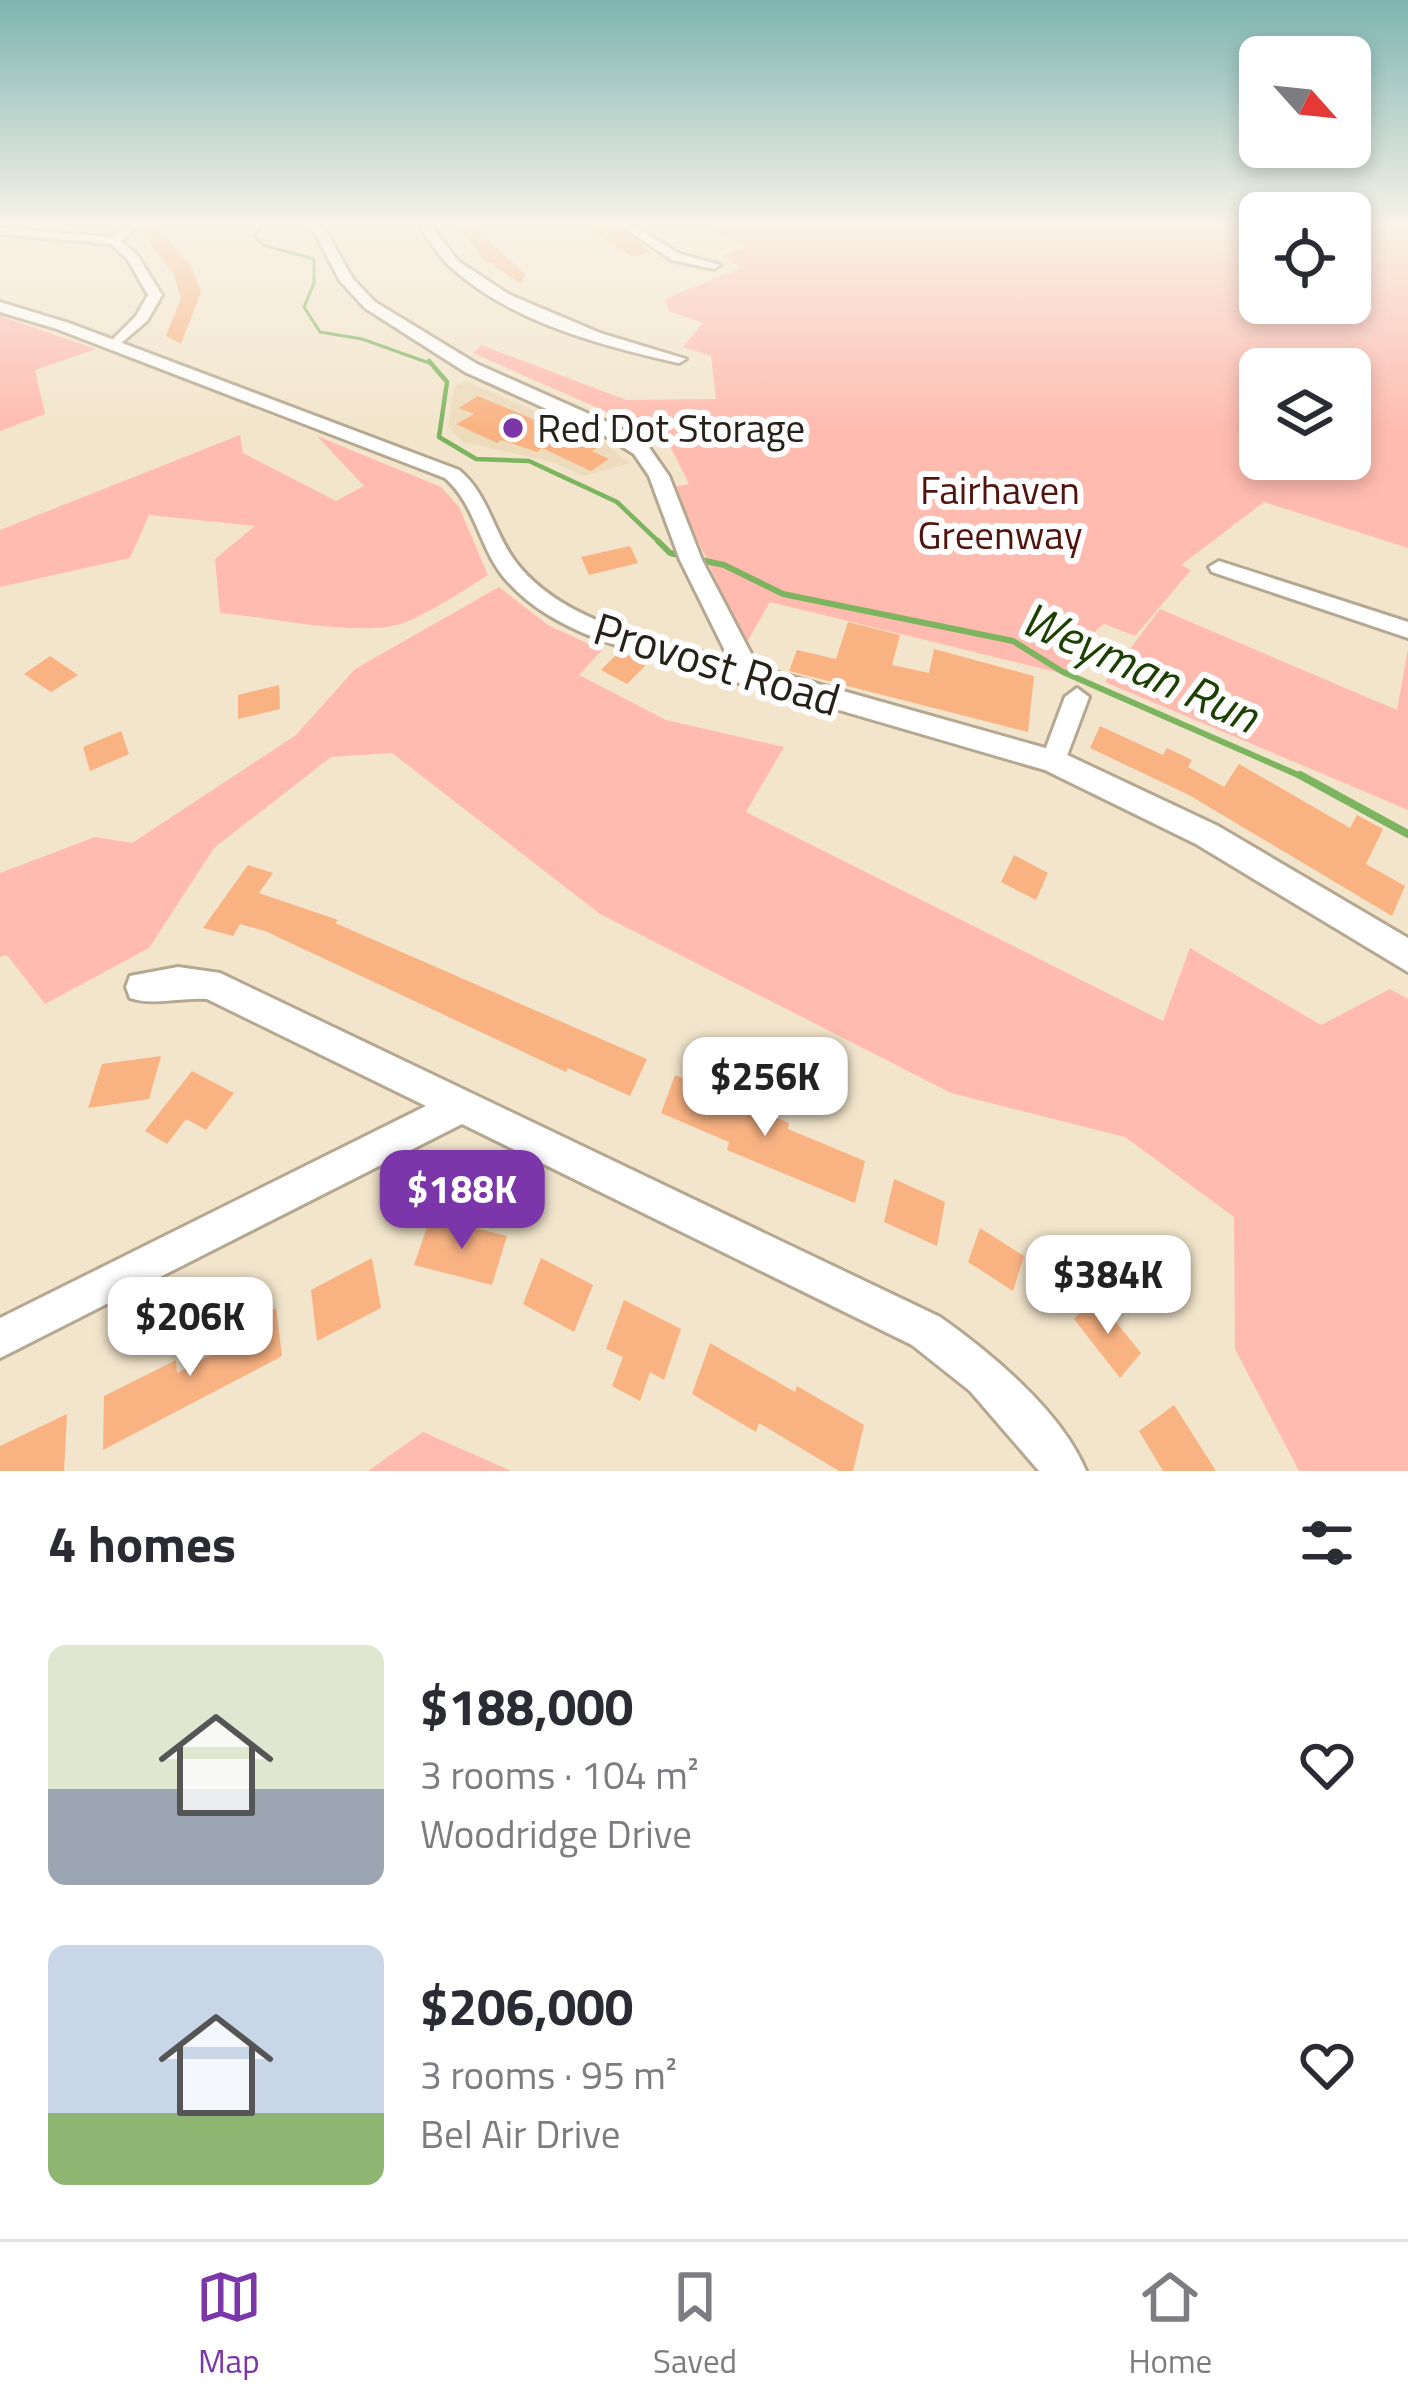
<!DOCTYPE html>
<html lang="en">
<head>
<meta charset="utf-8">
<style>
	:root { --surface:#fff; --page:#f7f7f7; --text:#2b2b33; --muted:#7c7c81; --line:#e1e1e2; --accent:#7b36a9 }
	body { margin:0; font-family:"Titillium Web",sans-serif; background:var(--page); color:var(--text); height:100vh; display:flex; flex-direction:column; font-size:45px; white-space:nowrap }
	* { box-sizing:border-box; margin:0 }
	p { font-size:39px; color:var(--muted) }
	.icon { flex:none; width:66px; height:66px; fill:none; stroke:currentColor; stroke-width:2; stroke-linecap:round; stroke-linejoin:round }
	.map { position:relative; height:1471px; overflow:hidden }
	.panel { display:flex; flex-direction:column; background:var(--surface); flex:1 }
	.panel>* { flex:none }
	.needle { width:78px; rotate:117deg }
	.buttons { position:absolute; left:1239px; top:36px; display:grid; gap:24px }
	.buttons a { display:grid; place-items:center; width:132px; height:132px; border-radius:18px; background:var(--surface); box-shadow:0 6px 18px #0003; font-size:60px }
	.price { position:absolute; translate:-50% -102px; padding:0 27px; border-radius:24px; background:#fff; color:#222; font-size:39px; line-height:78px; filter:drop-shadow(0 3px 6px #0008) }
	.price::after { content:''; position:absolute; left:50%; top:72px; width:36px; height:27px; margin-left:-18px; background:inherit; clip-path:polygon(0 0,100% 0,50% 100%) }
	.price.on { background:var(--accent); color:#fff }
	ul { padding:0; list-style:none }
	li { display:flex; align-items:center; gap:36px; height:300px; padding:0 48px }
	li span { display:grid; place-items:center; flex:none; width:336px; height:240px; border-radius:18px; color:#555 }
	li>.icon { margin-inline-start:auto }
	span .icon { width:144px; height:144px; fill:#fffc; stroke-width:1 }
	li b { font-size:51px }
	h2 { display:flex; justify-content:space-between; align-items:center; height:144px; padding:0 48px; font-size:51px }
	.tab-bar { display:flex; justify-content:space-around; align-items:center; height:168px; border-top:3px solid var(--line); background:var(--surface); font-size:33px; color:var(--muted) }
	.tab-bar a { display:grid; justify-items:center; gap:6px }
	.tab-bar .on { color:var(--accent) }
	.map>svg:first-child { display:block }
	.built { fill:#eddbbc }
	.green { fill:#ffbbb0; fill-rule:evenodd }
	.lines { fill:none; stroke-linecap:round; stroke-linejoin:round }
	.stream-far3 { stroke:#7db45f; stroke-width:3 }
	.stream-far2 { stroke:#7db45f; stroke-width:4.5 }
	.stream-far1 { stroke:#7db45f; stroke-width:6 }
	.stream { stroke:#7db45f; stroke-width:8 }
	.building { fill:#f9b383 }
	.minor-casing { stroke:#b5a891; stroke-width:6 }
	.tertiary-casing { stroke:#b5a891; stroke-width:6 }
	.minor { fill:#fff; fill-rule:evenodd }
	.tertiary { fill:#fff; fill-rule:evenodd }
	.poi-dot { fill:#7b36a9; stroke:#fff; stroke-width:4.5 }
	.labels { text-anchor:middle; stroke-width:12; stroke-linejoin:round; paint-order:stroke }
	.far-poi-label { font-size:39px; fill:#272219; stroke:#fff; text-anchor:start }
	.far-park-label { font-size:39px; fill:#53130e; stroke:#fff }
	.street-label { font-size:45px; fill:#272219; stroke:#fff }
	.water-label { font-size:48px; font-style:italic; fill:#1c3f02; stroke:#fff }
</style>
</head>
<body>
<div class="map">
<svg width="1408" height="1471" viewBox="0 0 1408 1471">
	<rect width="100%" height="100%" fill="#f2e5cc"/>
	<!-- built -->
	<path class="built" d="M 466,381 L 600,439 L 629,463 L 584,476 L 552,462 L 463,442 L 448,427 L 454,387 Z"/>
	<!-- green -->
	<path class="green" d="M 726,224 L 1260,224 L 1260,303 L 1350,303 L 1350,224 L 1408,224 L 1408,548 L 1264,502 L 1181,565 L 1191,570 L 1135,636 L 1104,624 L 1092,634 L 1068,675 L 770,602 L 746,644 L 673,487 L 689,484 L 666,438 L 473,353 L 481,345 L 626,400 L 716,399 L 711,356 L 683,347 L 703,323 L 669,311 L 665,299 L 741,268 L 724,255 L 747,248 L 708,230 ZM 1260,369 L 1350,369 L 1350,459 L 1260,459 Z
		M 0,316 L 96,349 L 35,370 L 45,414 L 0,431 Z
		M 240,435 L 243,453 L 336,501 L 364,486 L 317,436 L 441,487 L 459,507 L 488,575 C 462,591 435,610 406,622 C 365,639 269,617 220,613 L 215,559 L 255,526 L 149,515 L 130,558 L 0,587 L 0,530 Z
		M 499,587 L 548,625 L 602,650 L 579,675 L 666,720 L 784,747 L 746,812 L 1163,1021 L 1190,948 L 1321,1025 L 1390,989 L 1408,999 L 1408,1471 L 1299,1471 L 1235,1349 L 1234,1217 L 1125,1137 L 951,1093 L 600,914 L 392,753 L 331,757 L 214,848 L 149,948 L 45,1004 L 7,955 L 0,957 L 0,873 L 95,837 L 132,843 L 296,735 L 355,669 Z
		M 1160,609 L 1397,710 L 1408,649 L 1408,810 L 1105,682 Z
		M 423,1432 L 511,1471 L 368,1471 Z"/>
	<g class="lines">
		<!-- stream-far3 -->
		<path class="stream-far3" d="M 264,224 L 254,236 L 263,245 L 314,259 L 314,283 L 304,307 L 320,332 L 362,339 L 432,364"/>
		<!-- stream-far2 -->
		<path class="stream-far2" d="M 429,361 L 447,382 L 439,437 L 476,459 L 529,461 L 617,502 L 661,544"/>
		<!-- stream-far1 -->
		<path class="stream-far1" d="M 658,541 L 670,553 L 683,556
			M 696,559 L 724,565 L 783,594 L 1013,641 L 1063,672 L 1305,778"/>
		<!-- stream -->
		<path class="stream" d="M 1300,775 L 1408,834"/>
	</g>
	<!-- building -->
	<path class="building" d="M 143,224 L 154,224 L 178,251 L 192,268 L 201,292 L 181,344 L 166,336 L 181,298 L 174,274 L 139,230 Z
		M 470,224 L 526,275 L 520,283 L 484,259 L 456,225 Z
		M 581,224 L 614,224 L 651,252 L 633,257 Z
		M 478,396 L 583,440 L 597,448 L 592,451 L 609,459 L 591,471 L 542,448 L 537,452 L 501,440 L 497,443 L 456,424 L 474,414 L 459,408 Z
		M 630,546 L 638,563 L 589,575 L 581,557 Z
		M 848,622 L 900,635 L 892,665 L 929,673 L 934,649 L 1034,676 L 1028,732 L 789,671 L 797,650 L 836,659 Z
		M 620,651 L 647,664 L 627,684 L 601,670 Z
		M 50,656 L 78,675 L 51,692 L 24,674 Z
		M 279,685 L 280,709 L 238,719 L 238,695 Z
		M 1100,726 L 1163,755 L 1167,748 L 1192,760 L 1188,767 L 1224,787 L 1239,764 L 1350,828 L 1357,815 L 1383,829 L 1366,864 L 1405,886 L 1392,916 L 1189,795 L 1090,748 Z
		M 121,731 L 129,754 L 90,771 L 83,747 Z
		M 1014,855 L 1048,873 L 1036,900 L 1001,882 Z
		M 248,865 L 273,873 L 259,893 L 338,920 L 335,923 L 647,1059 L 630,1096 L 568,1068 L 566,1072 L 265,931 L 240,924 L 233,936 L 203,928 Z
		M 161,1056 L 149,1099 L 88,1108 L 102,1064 Z
		M 192,1071 L 234,1093 L 206,1130 L 186,1119 L 167,1144 L 145,1131 Z
		M 675,1075 L 789,1123 L 788,1129 L 865,1161 L 855,1203 L 727,1150 L 729,1142 L 661,1113 Z
		M 894,1179 L 945,1202 L 937,1246 L 884,1222 Z
		M 451,1222 L 507,1236 L 492,1285 L 414,1265 L 428,1224 L 449,1229 Z
		M 980,1228 L 1024,1256 L 1013,1291 L 968,1262 Z
		M 372,1258 L 381,1308 L 317,1341 L 311,1290 Z
		M 541,1258 L 593,1285 L 574,1332 L 523,1304 Z
		M 1095,1296 L 1141,1353 L 1120,1378 L 1074,1319 Z
		M 624,1300 L 681,1329 L 664,1380 L 650,1372 L 640,1401 L 612,1386 L 623,1357 L 606,1349 Z
		M 276,1308 L 282,1356 L 103,1450 L 104,1396 L 176,1360 L 177,1373 L 211,1355 L 209,1343 Z
		M 710,1343 L 795,1392 L 797,1386 L 864,1425 L 853,1471 L 839,1471 L 759,1423 L 756,1432 L 692,1394 Z
		M 1174,1405 L 1216,1471 L 1163,1471 L 1139,1431 Z
		M 67,1414 L 64,1471 L 0,1471 L 0,1446 Z"/>
	<g class="lines">
		<defs>
			<path id="minor" d="M 127,224 L 139,224 L 121,241 L 137,255 L 162,295 L 147,321 L 114,349 L 107,345 L 136,316 L 148,295 L 128,260 L 111,244 L 0,234 L 0,228 L 111,237 Z
				M 419,224 L 430,224 L 458,261 L 510,295 L 600,333 L 686,359 L 679,363 C 603,346 512,322 453,269 C 439,257 428,239 419,224 Z
				M 618,224 L 631,224 L 680,254 L 720,265 L 714,269 L 672,260 Z
				M 1219,561 L 1408,622 L 1408,638 L 1212,572 L 1209,567 Z
				M 1077,688 L 1089,697 L 1065,761 L 1062,768 L 1044,768 L 1041,761 L 1065,697 Z
				M 178,967 L 220,973 L 940,1317 C 991,1353 1062,1412 1086,1471 L 1039,1471 L 970,1391 L 912,1345 L 462,1124 L 0,1358 L 0,1318 L 426,1106 L 207,999 C 183,997 152,1006 130,998 L 126,987 L 130,976 Z"/>
			<path id="tertiary" d="M 310,224 L 322,224 L 353,279 L 375,302 L 477,364 L 616,426 L 648,446 L 669,476 L 702,560 L 758,667 L 1063,753 L 1218,826 L 1408,938 L 1408,972 L 1196,844 L 1045,770 L 757,686 L 751,687 C 734,682 718,674 699,669 C 632,649 556,636 507,581 C 479,550 477,506 445,478 L 57,329 L 0,312 L 0,302 L 69,323 L 459,470 C 490,496 493,534 518,565 C 568,626 657,639 729,659 L 680,560 L 649,476 L 634,454 L 602,434 L 465,372 L 365,308 L 340,281 Z"/>
		</defs>
		<!-- minor casing -->
		<use href="#minor" class="minor-casing"/>
		<!-- tertiary casing -->
		<use href="#tertiary" class="tertiary-casing"/>
		<!-- minor -->
		<use href="#minor" class="minor"/>
		<!-- tertiary -->
		<use href="#tertiary" class="tertiary"/>
	</g>
	<!-- sky -->
	<linearGradient id="sky" x2="0" y2="1"><stop stop-color="#7db4b1"/><stop offset="0.52" stop-color="#f9f3e8"/><stop offset="1" stop-color="#f9f3e8" stop-opacity="0"/></linearGradient>
	<rect width="1408" height="430" fill="url(#sky)"/>
	<!-- markers -->
	<circle class="poi-dot" cx="513" cy="428" r="12"/>
	<g class="labels">
		<!-- far-poi labels -->
		<g class="far-poi-label">
			<text x="537" y="442">Red Dot Storage</text>
		</g>
		<!-- far-park labels -->
		<g class="far-park-label">
			<text x="1000" y="504">Fairhaven<tspan x="1000" dy="45">Greenway</tspan></text>
		</g>
		<!-- street labels -->
		<g class="street-label">
			<text transform="translate(717 664) rotate(17)" y="16">Provost Road</text>
		</g>
		<!-- water labels -->
		<g class="water-label">
			<text transform="translate(1140 667) rotate(24)" y="17">Weyman Run</text>
		</g>
	</g>
</svg>
<div class="buttons">
<a><svg class="needle" viewBox="-14 -14 28 28"><path d="M0-13l5 13h-10z" fill="#e53935"/><path d="M0 13l5-13h-10z" fill="#7c7c81"/></svg></a>
<a><svg class="icon" aria-label="locate" viewBox="0 0 24 24"><circle cx="12" cy="12" r="6"/><path d="M12 2v4M12 18v4M2 12h4M18 12h4"/></svg></a>
<a><svg class="icon" aria-label="layers" viewBox="0 0 24 24"><path d="M12 4l9 5-9 5-9-5zM3 14l9 5 9-5"/></svg></a>
</div>
<b class="price" style="left:765px;top:1139px">$256K</b>
<b class="price on" style="left:462px;top:1252px">$188K</b>
<b class="price" style="left:1108px;top:1337px">$384K</b>
<b class="price" style="left:190px;top:1379px">$206K</b>
</div>
<section class="panel">
<h2>4 homes<svg class="icon" aria-label="filters" viewBox="0 0 24 24"><path d="M4 7h16M4 17h16"/><circle cx="9" cy="7" r="2"/><circle cx="15" cy="17" r="2"/></svg></h2>
<ul>
<li><span style="background:linear-gradient(#dfe7d0 60%,#9aa5b1 0)"><svg class="icon" aria-label="home" viewBox="0 0 24 24"><path d="M3 11l9-7 9 7M6 9v11h12V9"/></svg></span><div><b>$188,000</b><p>3 rooms · 104 m²</p><p>Woodridge Drive</p></div><svg class="icon" aria-label="heart" viewBox="0 0 24 24"><path d="M12 20l-8-8c-3-5 5-10 8-4 3-6 11-1 8 4z"/></svg></li>
<li><span style="background:linear-gradient(#c9d6e8 70%,#8fb573 0)"><svg class="icon" aria-label="home" viewBox="0 0 24 24"><path d="M3 11l9-7 9 7M6 9v11h12V9"/></svg></span><div><b>$206,000</b><p>3 rooms · 95 m²</p><p>Bel Air Drive</p></div><svg class="icon" aria-label="heart" viewBox="0 0 24 24"><path d="M12 20l-8-8c-3-5 5-10 8-4 3-6 11-1 8 4z"/></svg></li>
</ul>
</section>
<nav class="tab-bar">
<a class="on"><svg class="icon" aria-label="map" viewBox="0 0 24 24"><path d="M3 6l6-2 6 2 6-2v14l-6 2-6-2-6 2zM9 4v14M15 6v14"/></svg>Map</a>
<a><svg class="icon" aria-label="saved" viewBox="0 0 24 24"><path d="M7 4h10v16l-5-4-5 4z"/></svg>Saved</a>
<a><svg class="icon" aria-label="home" viewBox="0 0 24 24"><path d="M3 11l9-7 9 7M6 9v11h12V9"/></svg>Home</a>
</nav>
</body>
</html>
